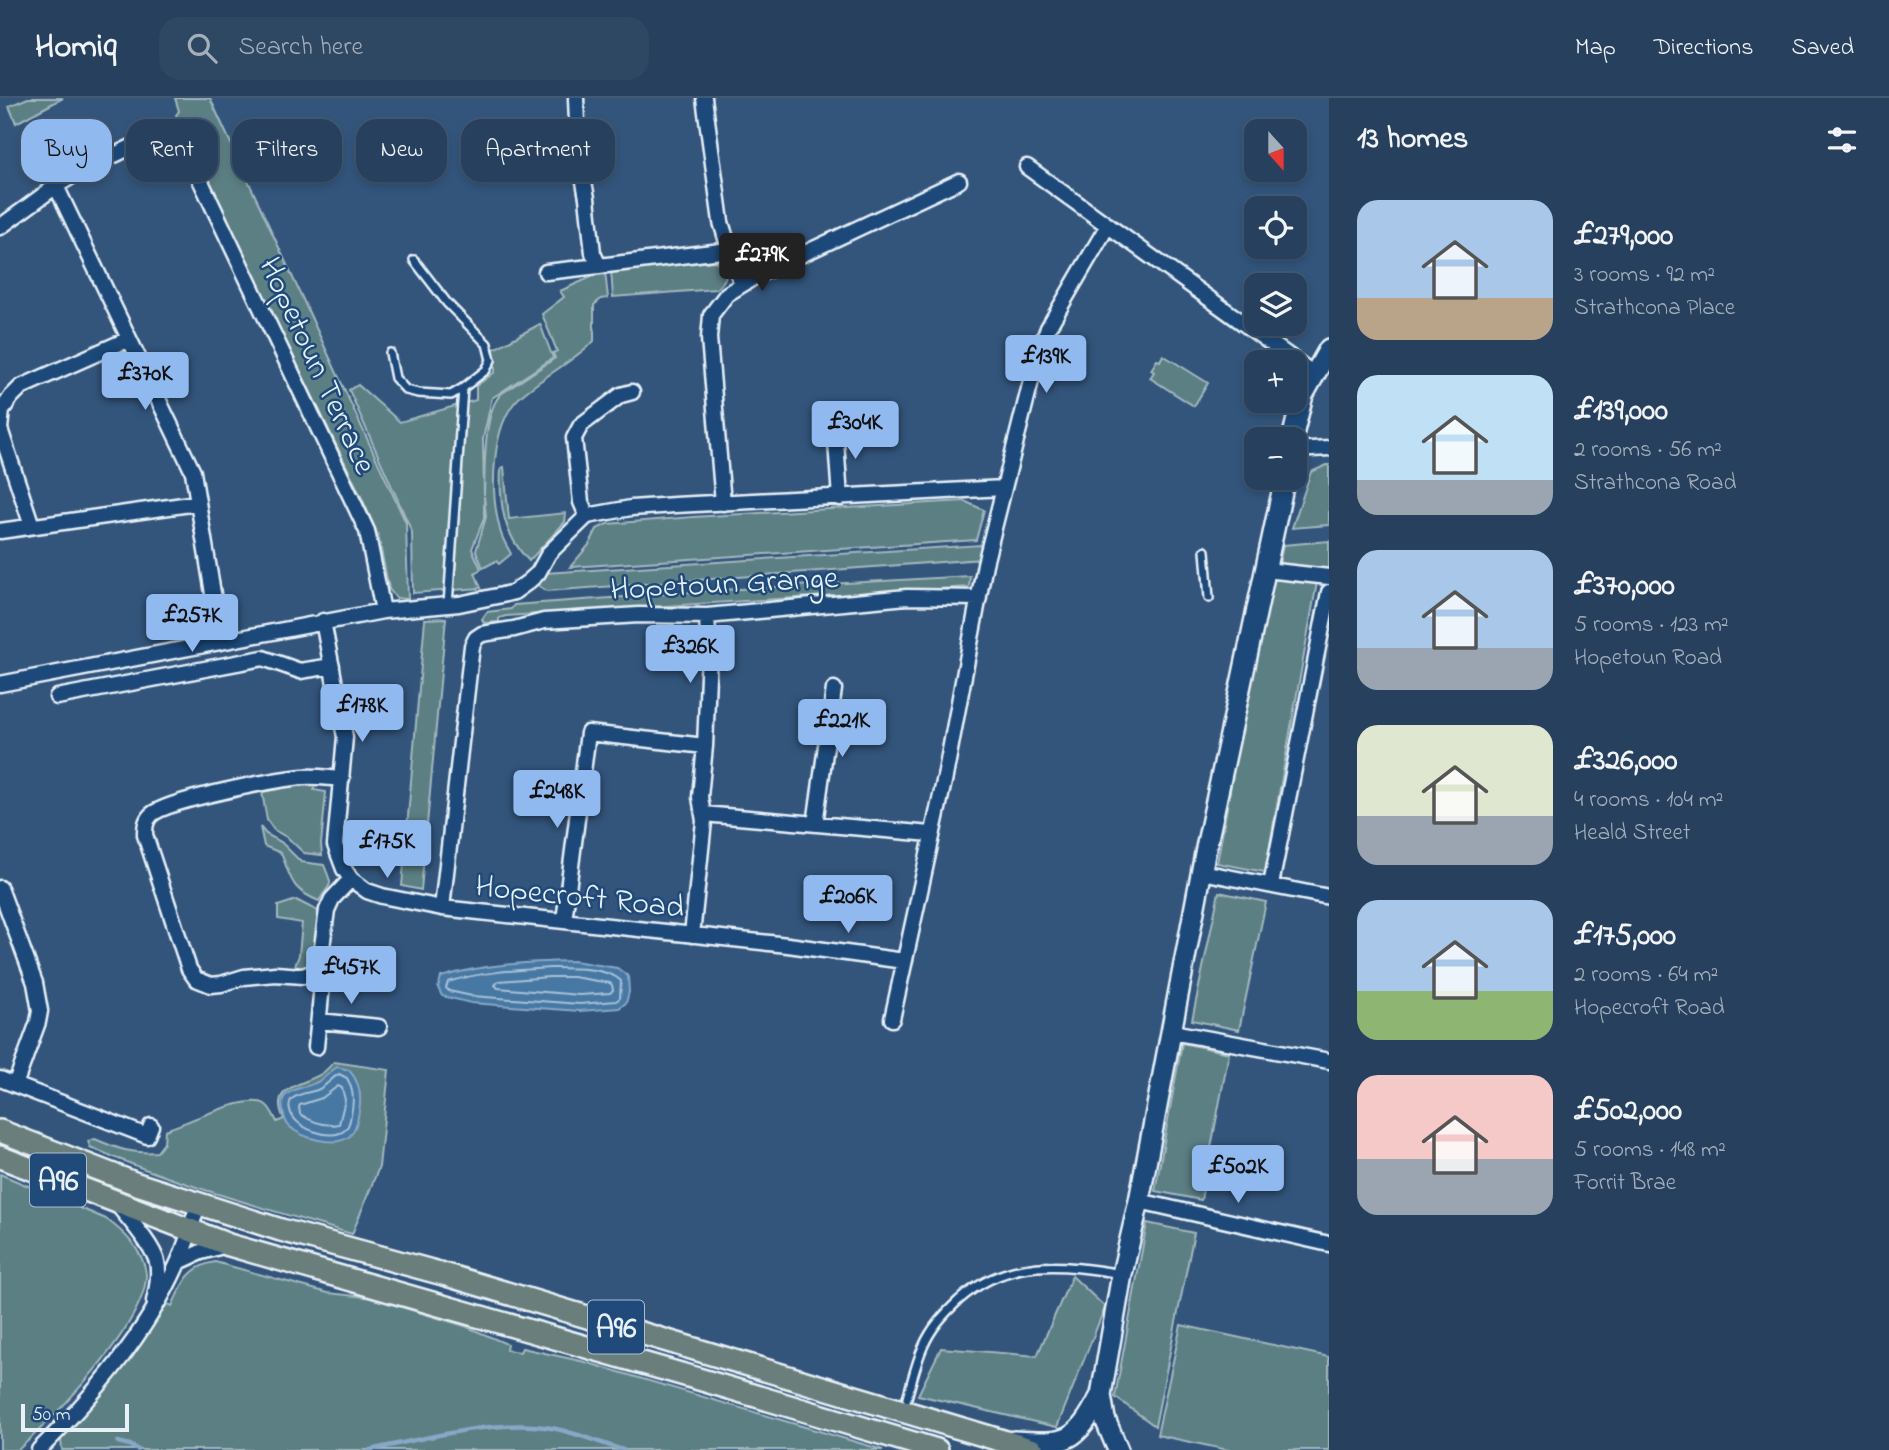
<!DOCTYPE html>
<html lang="en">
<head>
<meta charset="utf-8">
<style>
	:root { --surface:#26405d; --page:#2e4763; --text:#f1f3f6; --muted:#a4afbc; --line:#425972; --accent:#90b9f0 }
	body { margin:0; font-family:"Indie Flower",sans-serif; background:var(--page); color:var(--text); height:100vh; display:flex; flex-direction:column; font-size:26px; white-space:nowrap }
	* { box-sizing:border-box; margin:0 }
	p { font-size:23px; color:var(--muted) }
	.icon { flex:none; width:38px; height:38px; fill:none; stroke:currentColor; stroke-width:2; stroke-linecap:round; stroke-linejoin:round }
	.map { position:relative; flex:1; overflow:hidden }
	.sheet { display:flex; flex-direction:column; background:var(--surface); width:560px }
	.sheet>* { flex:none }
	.hud { position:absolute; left:21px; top:21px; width:665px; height:63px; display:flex; gap:14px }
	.needle { width:46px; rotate:159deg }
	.controls { position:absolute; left:1244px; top:21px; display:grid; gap:14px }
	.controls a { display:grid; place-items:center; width:63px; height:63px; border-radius:14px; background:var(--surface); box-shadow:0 4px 10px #0003,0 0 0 2px var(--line); font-size:35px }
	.scale { position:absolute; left:21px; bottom:18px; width:108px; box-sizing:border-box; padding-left:7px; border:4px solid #e8f1f8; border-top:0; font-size:19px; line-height:24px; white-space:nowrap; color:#e8f1f8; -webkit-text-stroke:5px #1f4a7a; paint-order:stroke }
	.price { position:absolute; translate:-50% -60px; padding:0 16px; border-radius:7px; background:var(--accent); color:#111; font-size:23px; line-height:46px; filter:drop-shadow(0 2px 4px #0008) }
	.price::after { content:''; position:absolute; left:50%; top:42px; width:21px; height:16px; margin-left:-10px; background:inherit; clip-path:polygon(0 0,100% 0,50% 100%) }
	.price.active { background:#222; color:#fff }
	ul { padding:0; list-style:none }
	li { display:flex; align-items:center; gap:21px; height:175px; padding:0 28px }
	li span { display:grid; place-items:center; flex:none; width:196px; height:140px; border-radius:21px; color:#555 }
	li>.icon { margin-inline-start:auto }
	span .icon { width:84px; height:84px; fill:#fffc; stroke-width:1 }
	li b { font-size:30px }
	h2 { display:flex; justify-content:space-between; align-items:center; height:84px; padding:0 28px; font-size:30px }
	.chip { padding:0 24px; border-radius:21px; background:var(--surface); box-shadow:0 4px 10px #0003,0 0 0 2px var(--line); font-size:24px; line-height:63px }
	.chip.active { background:var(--accent); color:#111 }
	header { display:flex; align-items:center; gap:42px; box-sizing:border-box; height:98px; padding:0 35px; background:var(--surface); border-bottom:2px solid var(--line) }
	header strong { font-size:33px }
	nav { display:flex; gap:38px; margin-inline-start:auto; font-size:24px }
	.search { width:490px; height:63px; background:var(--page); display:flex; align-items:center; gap:18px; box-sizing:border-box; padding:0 24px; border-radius:21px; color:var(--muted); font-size:26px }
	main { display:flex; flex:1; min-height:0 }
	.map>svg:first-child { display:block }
	.green { fill:#5c7f84; stroke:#a2b8be; stroke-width:2 }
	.water { fill:#4778a4; stroke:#87a8c6; stroke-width:2 }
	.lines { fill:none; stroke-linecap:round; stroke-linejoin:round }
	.shore { stroke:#a8c1d6; stroke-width:2 }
	.stream { stroke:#87a8c6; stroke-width:4.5 }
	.lane-casing { stroke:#e8f1f8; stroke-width:12 }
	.street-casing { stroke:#e8f1f8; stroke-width:19 }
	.secondary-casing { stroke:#e8f1f8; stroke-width:24 }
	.primary-casing { stroke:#e8f1f8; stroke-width:26 }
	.lane { stroke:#1f4a7a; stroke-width:7 }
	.street { stroke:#1f4a7a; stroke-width:14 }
	.secondary { stroke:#1f4a7a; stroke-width:19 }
	.primary { stroke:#6b7f7c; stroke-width:21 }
	.labels { text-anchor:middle; stroke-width:5; stroke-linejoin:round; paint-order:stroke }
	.shield { fill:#1f4a7a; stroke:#acbfd2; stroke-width:2 }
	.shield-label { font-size:30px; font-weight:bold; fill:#e8f1f8 }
	.street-label { font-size:32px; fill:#e8f1f8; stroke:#1f4a7a }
</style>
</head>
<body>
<header>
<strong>Homiq</strong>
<div class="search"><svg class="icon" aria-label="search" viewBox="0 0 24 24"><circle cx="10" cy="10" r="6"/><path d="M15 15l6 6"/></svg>Search here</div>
<nav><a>Map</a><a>Directions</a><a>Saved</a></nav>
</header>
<main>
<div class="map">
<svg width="1329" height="1352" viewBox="0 0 1329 1352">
	<rect width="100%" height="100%" fill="#33557c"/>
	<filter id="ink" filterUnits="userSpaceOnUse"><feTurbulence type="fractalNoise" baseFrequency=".0143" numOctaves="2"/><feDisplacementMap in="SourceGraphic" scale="14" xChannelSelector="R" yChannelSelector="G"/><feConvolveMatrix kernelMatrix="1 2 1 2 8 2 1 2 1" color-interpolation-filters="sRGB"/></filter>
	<g filter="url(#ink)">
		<!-- green -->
		<path class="green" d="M 28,0 L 63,0 L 16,25 L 9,8 Z
			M 175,0 L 210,0 L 406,425 L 408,501 L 396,500 L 389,491 L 378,437 L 361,398 L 176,17 L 179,13 Z
			M 714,163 L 723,166 C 729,178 725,183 716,191 L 613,199 L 611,172 Z
			M 605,173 L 608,200 L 601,201 L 594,207 L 594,243 C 572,264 544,278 521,298 C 490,325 490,395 500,432 C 502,441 507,448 511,456 L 499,466 L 496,463 L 483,470 L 476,453 L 486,419 L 484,398 L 484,420 L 472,451 L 481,471 L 475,475 L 481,490 L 413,495 L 412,434 L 349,292 L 358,287 L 400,324 L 476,302 L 476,288 L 495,274 L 494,251 L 540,226 L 553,260 L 492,300 L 483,341 L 484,397 C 485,372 483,313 501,296 L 555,260 L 553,255 L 557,253 L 542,216 L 564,199 L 560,193 Z
			M 1163,257 L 1208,285 L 1194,308 L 1150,280 L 1154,274 L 1151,272 L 1157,262 L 1160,263 Z
			M 1327,367 L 1329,367 L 1329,427 L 1292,430 L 1311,374 Z
			M 504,369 L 509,421 L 566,415 L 565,424 L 529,463 C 503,436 499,406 501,370 Z
			M 964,403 L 984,412 L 976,442 L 570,469 L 589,447 L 597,431 L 607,426 L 693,419 Z
			M 1329,443 L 1329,471 L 1323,472 L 1279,467 L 1283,447 Z
			M 981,447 L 982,461 L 547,493 L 539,488 L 545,475 Z
			M 1269,476 L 1317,484 L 1265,774 L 1217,765 Z
			M 970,478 L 969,489 L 506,518 L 499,520 L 499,524 L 484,525 L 482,521 L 487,514 L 511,511 L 514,507 L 721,492 Z
			M 446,520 L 421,792 L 402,788 L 425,521 Z
			M 305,686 L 315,686 L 314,692 L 326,694 L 321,746 L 322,757 L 304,755 L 288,740 L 274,732 L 267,722 L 262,694 Z
			M 260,729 L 266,736 L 281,744 L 301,764 L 324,767 C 334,792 331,782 319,803 C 290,791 292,782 281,755 L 264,748 Z
			M 1219,794 L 1266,804 L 1239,932 L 1192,922 Z
			M 296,802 L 320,814 L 315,859 L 307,871 L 294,871 L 299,857 L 302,825 L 278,821 L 278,808 Z
			M 1182,945 L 1229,955 L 1201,1102 L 1155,1093 Z
			M 334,964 L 389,972 L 379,1069 L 352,1136 C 264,1110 174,1086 90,1049 L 88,1043 L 95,1041 C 118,1051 131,1056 157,1054 L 164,1045 L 165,1032 C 185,1026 248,995 265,1006 C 271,1010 274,1018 277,1024 L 284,1021 C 268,988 302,988 321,976 C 326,973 330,968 334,964 Z
			M 0,1076 L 106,1121 C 123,1133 144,1153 146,1176 C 148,1224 53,1321 18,1352 L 0,1352 Z
			M 1147,1125 L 1194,1135 L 1155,1328 L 1115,1299 Z
			M 215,1164 L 328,1195 L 366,1199 L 381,1203 L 465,1228 L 507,1246 L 506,1252 L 520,1254 L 522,1250 L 585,1264 L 883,1352 L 62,1352 L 61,1342 L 66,1333 L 133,1258 L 166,1205 L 172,1208 C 182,1186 189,1168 215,1164 Z
			M 1072,1178 L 1105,1209 L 1057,1329 L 918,1297 L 941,1250 L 1037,1258 Z
			M 1181,1227 L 1329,1259 L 1329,1352 L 1228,1352 L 1157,1337 Z"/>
		<!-- water -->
		<path class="water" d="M 574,863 L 617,870 L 628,878 L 629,894 L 626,905 L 619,910 L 580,913 L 471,905 L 442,898 L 438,890 L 441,879 C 484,866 530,864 574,863 Z
			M 337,969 L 349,972 C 359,983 362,998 359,1013 C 358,1021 356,1031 350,1038 C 336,1050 301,1040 289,1028 C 285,1024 284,1019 283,1013 C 282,1008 281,1002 285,998 C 293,989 306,990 315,985 C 324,981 329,974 337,969 Z"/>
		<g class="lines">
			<!-- shore -->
			<path class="shore" d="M 549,870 C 569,870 607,869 621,883 L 620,900 L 616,903 L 580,906 L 472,898 L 449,893 L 446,890 L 448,884 C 480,874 516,872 549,870 Z
				M 549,879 L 573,879 L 610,885 L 612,887 L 613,892 L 610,895 L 580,897 L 498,890 L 495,887 L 499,883 Z
				M 339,976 L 347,980 C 354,993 354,1003 351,1017 C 350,1023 349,1029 345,1032 C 332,1044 293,1030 290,1012 C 289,1008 289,1005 291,1002 C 297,995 309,995 317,992 C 326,989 331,980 339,976 Z
				M 338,988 L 342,990 L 345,1002 L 339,1026 C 325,1029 312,1024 300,1016 L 299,1009 L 300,1007 L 322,1000 Z"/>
			<!-- stream -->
			<path class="stream" d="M 118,1344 L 130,1347 L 138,1352
				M 370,1352 C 422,1341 498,1320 551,1330 C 575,1334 600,1345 623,1352"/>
			<defs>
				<path id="lane" d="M 390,255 L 395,280 L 406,292 L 418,295 L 451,297 L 463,290 L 486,272 L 491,262 L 487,246 L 447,205 L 414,162
					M 1205,453 L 1209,500
					M 448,507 L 463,290
					M 907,1300 C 912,1283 916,1265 923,1249 C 931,1230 944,1216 959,1202 C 1008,1159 1062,1166 1121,1176"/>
				<path id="street" d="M 576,0 L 578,51 L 587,100 L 593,155 L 599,168 L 729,152
					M 704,0 L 721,124 L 731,157 L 742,186
					M 1027,69 L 1315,277
					M 56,88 L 193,374 L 221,544
					M 0,129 L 56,88 L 77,75 L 154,38 L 173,38 L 186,52 L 367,433 L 383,513
					M 546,174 L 599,168
					M 835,329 L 840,400
					M 1295,352 L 1329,350
					M 723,405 L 709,240 L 711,217 L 727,196 L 756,178 L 959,83
					M 587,418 L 581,404 L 574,340 L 581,327 L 621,297 L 632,294
					M 32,428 L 0,331 L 2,312 L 11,299 L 21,289 L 129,241
					M 0,433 L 197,405
					M 1266,472 L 1329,479
					M 323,523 L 345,639 L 335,747 L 344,771 L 351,781 L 367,793 L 382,798 L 442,810 L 788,847 L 904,863
					M 0,586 L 383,513 L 459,506 L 502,497 L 514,494 L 528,484 L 538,475 L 549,455 L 587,418 L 631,410 L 675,407 L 1004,390
					M 57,599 L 263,560 L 300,573 L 332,568
					M 342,681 C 329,680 316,678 303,679 C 278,681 167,702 151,717 C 145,723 145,730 145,737 L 189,871 L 196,881 L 211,887 L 221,886 L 244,879 L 275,876 L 303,878 L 311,875 L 315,872 L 320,864 L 327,812 L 332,801 L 351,781
					M 703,716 L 931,736
					M 815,726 L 834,591
					M 1202,774 L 1329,799
					M 1271,787 L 1329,494
					M 0,790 L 35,885 L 40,913 L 38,924 L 15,987
					M 442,810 L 472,548 L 476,540 L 482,536 L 514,531 L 544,523 L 639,517 L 707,518 L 907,499 L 979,500
					M 564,823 L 588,635 L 705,648
					M 692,837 L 704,723 L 700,699 L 705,648 L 709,555 L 707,518
					M 315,872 L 322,887 L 316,949
					M 892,921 L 945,679 L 985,466 L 1038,255 L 1048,230 L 1108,127
					M 319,923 L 379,929
					M 1172,934 L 1329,963
					M 0,981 L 147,1038 L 151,1028
					M 1139,1103 L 1329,1146
					M 116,1105 C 127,1119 153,1147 157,1164 C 160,1177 157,1191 154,1203
					M 179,1164 L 201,1154 L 226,1147
					M 39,1352 C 94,1297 145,1238 177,1167 C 186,1148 192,1126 198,1106"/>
				<path id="secondary" d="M 1292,341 L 1303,297 L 1329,251
					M 1014,1343 C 1068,1346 1075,1346 1101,1297
					M 1118,1352 L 1105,1321 L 1101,1297 L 1122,1176 L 1139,1103 L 1206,750 L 1285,380"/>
				<path id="primary" d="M 0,1033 L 137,1086 L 281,1132 L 443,1176 L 1033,1352
					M 0,1059 L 229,1147 L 702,1282 L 937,1352"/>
			</defs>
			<!-- lane casing -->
			<use href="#lane" class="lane-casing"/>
			<!-- street casing -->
			<use href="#street" class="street-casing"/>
			<!-- secondary casing -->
			<use href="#secondary" class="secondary-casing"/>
			<!-- primary casing -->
			<use href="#primary" class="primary-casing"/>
			<!-- lane -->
			<use href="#lane" class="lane"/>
			<!-- street -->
			<use href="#street" class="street"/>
			<!-- secondary -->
			<use href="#secondary" class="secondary"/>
			<!-- primary -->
			<use href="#primary" class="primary"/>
		</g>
	</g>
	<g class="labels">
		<!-- shield labels -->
		<g class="shield">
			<rect x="30" y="1055.5" width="56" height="53" rx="5"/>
			<rect x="588" y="1202.5" width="56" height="53" rx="5"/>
		</g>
		<g class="shield-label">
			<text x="58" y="1092">A96</text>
			<text x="616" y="1239">A96</text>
		</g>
		<!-- street labels -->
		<g class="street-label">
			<text transform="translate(319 267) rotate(65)" y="11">Hopetoun Terrace</text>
			<text transform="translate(724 484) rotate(-3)" y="11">Hopetoun Grange</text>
			<text transform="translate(580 797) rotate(6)" y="11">Hopecroft Road</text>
		</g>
	</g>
</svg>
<div class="controls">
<a><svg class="needle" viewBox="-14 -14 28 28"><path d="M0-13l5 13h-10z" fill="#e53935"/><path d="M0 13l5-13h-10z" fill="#a4afbc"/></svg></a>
<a><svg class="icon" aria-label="locate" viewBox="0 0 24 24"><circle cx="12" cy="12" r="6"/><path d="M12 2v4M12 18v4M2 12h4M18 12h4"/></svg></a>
<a><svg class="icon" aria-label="layers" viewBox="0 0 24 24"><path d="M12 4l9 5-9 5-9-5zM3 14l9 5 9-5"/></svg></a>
<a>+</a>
<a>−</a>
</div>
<div class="scale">50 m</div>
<b class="price active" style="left:762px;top:195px">£279K</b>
<b class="price" style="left:1046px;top:297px">£139K</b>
<b class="price" style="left:145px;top:314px">£370K</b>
<b class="price" style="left:855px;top:363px">£304K</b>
<b class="price" style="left:192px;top:556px">£257K</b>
<b class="price" style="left:690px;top:587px">£326K</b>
<b class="price" style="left:362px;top:646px">£178K</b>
<b class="price" style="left:842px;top:661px">£221K</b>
<b class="price" style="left:557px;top:732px">£248K</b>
<b class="price" style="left:387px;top:782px">£175K</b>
<b class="price" style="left:848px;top:837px">£206K</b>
<b class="price" style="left:351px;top:908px">£457K</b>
<b class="price" style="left:1238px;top:1107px">£502K</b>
<div class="hud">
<a class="chip active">Buy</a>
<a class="chip">Rent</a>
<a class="chip">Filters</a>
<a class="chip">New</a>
<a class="chip">Apartment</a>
</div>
</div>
<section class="sheet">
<h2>13 homes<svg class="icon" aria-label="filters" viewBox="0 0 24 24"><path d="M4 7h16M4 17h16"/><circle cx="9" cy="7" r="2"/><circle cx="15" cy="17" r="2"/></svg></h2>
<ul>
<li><span style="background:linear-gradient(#a9c7e8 70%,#b9a48a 0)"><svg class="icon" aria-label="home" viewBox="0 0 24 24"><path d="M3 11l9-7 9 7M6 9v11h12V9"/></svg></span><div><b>£279,000</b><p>3 rooms · 92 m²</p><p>Strathcona Place</p></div></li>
<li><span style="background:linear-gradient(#bfe0f5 75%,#9aa5b1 0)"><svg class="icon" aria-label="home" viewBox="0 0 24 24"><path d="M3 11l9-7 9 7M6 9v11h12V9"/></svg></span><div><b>£139,000</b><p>2 rooms · 56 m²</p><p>Strathcona Road</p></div></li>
<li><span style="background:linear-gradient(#a9c7e8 70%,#9aa5b1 0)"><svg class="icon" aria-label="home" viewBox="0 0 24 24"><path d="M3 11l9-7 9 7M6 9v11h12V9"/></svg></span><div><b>£370,000</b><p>5 rooms · 123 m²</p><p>Hopetoun Road</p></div></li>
<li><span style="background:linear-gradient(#dfe7d0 65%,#9aa5b1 0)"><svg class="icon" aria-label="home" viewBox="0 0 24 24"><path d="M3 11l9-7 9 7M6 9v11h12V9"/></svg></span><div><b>£326,000</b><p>4 rooms · 104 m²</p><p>Heald Street</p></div></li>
<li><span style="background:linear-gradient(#a9c7e8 65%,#8fb573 0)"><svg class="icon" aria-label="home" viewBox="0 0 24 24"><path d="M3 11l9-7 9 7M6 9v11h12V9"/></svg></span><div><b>£175,000</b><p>2 rooms · 64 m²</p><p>Hopecroft Road</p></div></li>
<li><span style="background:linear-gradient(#f6c9c9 60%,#9aa5b1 0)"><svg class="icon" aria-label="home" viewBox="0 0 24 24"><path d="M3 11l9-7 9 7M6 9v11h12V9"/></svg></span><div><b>£502,000</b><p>5 rooms · 148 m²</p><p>Forrit Brae</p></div></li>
</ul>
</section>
</main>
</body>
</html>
